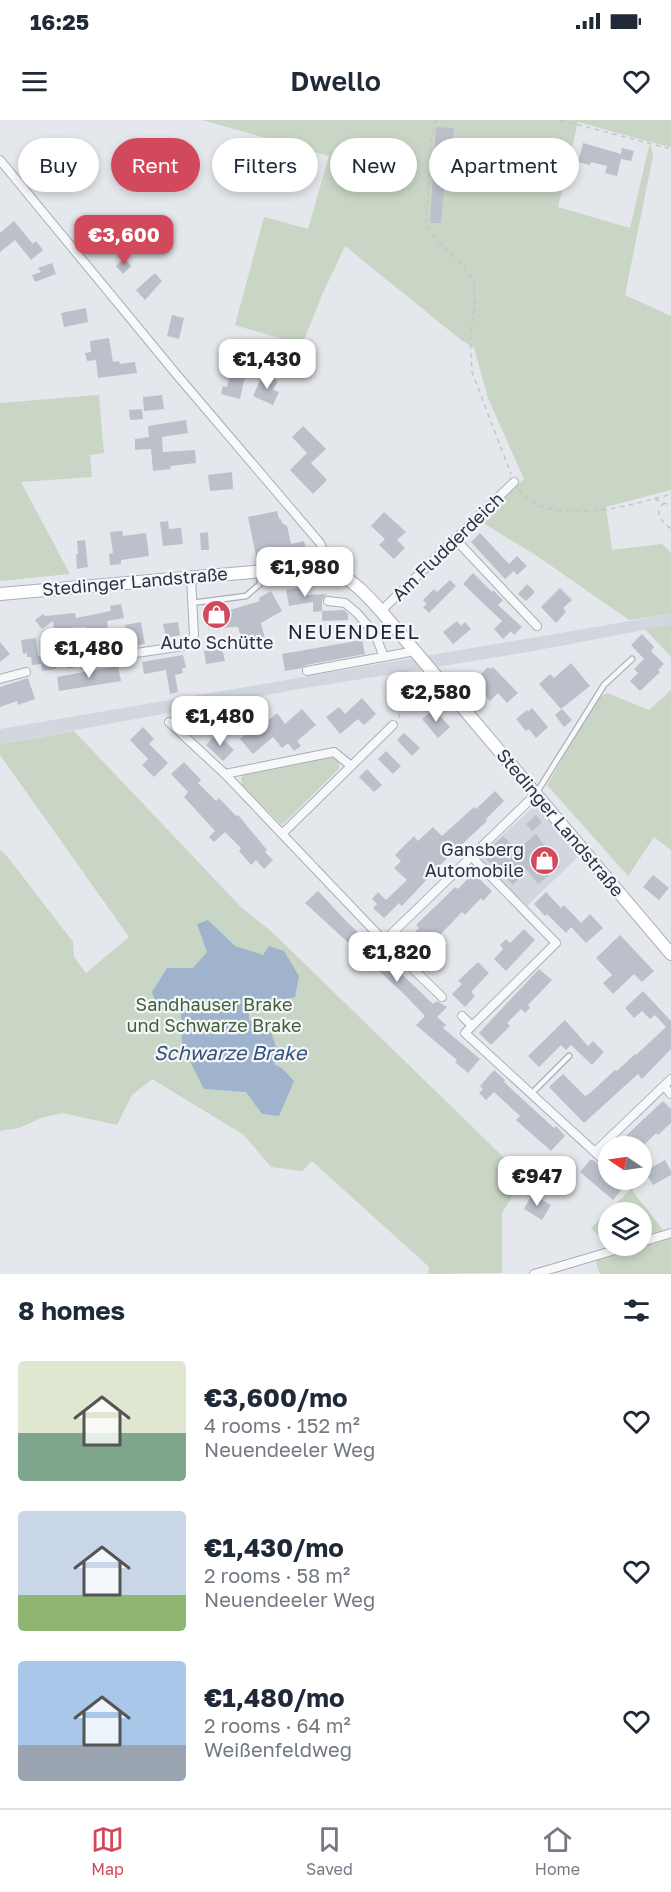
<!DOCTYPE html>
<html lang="en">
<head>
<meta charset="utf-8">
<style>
	:root { --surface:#fff; --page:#f6f6f7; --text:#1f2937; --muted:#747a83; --line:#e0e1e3; --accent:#d1495b }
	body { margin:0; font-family:"Golos Text",sans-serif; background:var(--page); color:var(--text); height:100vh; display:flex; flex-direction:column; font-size:22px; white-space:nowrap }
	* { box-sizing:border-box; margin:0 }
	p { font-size:20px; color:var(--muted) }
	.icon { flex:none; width:33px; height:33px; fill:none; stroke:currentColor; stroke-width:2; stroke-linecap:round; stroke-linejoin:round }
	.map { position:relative; height:1154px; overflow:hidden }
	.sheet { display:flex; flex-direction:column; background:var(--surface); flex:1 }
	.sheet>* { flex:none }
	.banner { position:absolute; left:18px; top:18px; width:636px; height:54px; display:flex; gap:12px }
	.needle { width:39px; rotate:283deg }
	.controls { position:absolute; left:598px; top:1016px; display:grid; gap:12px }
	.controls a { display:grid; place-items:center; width:54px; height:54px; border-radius:50%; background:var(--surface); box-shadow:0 3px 9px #0003; font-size:30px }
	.price { position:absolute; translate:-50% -51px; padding:0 14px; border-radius:12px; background:#fff; color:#222; font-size:20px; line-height:39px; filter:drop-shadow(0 2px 3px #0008) }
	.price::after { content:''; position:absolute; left:50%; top:36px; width:18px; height:14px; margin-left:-9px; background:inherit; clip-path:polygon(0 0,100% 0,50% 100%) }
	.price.selected { background:var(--accent); color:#fff }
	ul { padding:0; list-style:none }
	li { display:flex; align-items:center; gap:18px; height:150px; padding:0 18px }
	li span { display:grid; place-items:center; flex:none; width:168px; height:120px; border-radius:6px; color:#555 }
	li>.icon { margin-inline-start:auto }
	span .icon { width:72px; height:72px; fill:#fffc; stroke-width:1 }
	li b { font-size:26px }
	h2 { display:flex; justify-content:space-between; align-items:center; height:72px; padding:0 18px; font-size:26px }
	.tag { padding:0 21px; border-radius:27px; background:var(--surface); box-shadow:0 3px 9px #0003; font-size:21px; line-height:54px }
	.tag.selected { background:var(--accent); color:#fff }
	.status { display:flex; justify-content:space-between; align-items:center; height:42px; padding:0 30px; background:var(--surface); direction:ltr }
	.status svg { height:16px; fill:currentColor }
	header { display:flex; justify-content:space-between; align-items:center; height:78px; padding:0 18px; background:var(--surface); font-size:27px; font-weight:600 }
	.tabs { display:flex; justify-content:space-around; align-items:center; height:84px; border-top:2px solid var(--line); background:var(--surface); font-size:16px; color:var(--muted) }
	.tabs a { display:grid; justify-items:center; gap:3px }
	.tabs .selected { color:var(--accent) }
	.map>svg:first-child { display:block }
	.built { fill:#d2d6de }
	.green { fill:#c9d6c5; fill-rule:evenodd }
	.water { fill:#9fb4cc }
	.building { fill:#bbc0ca }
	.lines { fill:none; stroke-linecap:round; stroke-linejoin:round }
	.lane-casing { stroke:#a9aeb7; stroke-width:7 }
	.street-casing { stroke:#a9aeb7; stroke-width:10 }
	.secondary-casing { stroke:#a9aeb7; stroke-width:14 }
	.path { stroke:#c2c5cb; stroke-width:1.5; stroke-dasharray:4.5 4.5; stroke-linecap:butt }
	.lane { stroke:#f7f8fa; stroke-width:4.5 }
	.street { stroke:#f7f8fa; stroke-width:8 }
	.secondary { stroke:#fff; stroke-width:12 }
	.labels { text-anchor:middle; stroke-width:4.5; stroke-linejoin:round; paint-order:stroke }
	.street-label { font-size:18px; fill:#2b3445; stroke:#f4f6f9 }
	.poi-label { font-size:18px; fill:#2b3445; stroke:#f4f6f9 }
	.park-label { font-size:18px; fill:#3f6138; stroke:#f4f6f9 }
	.neighbourhood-label { font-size:20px; letter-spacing:1.5px; fill:#1d2536; stroke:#f4f6f9 }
	.water-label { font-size:20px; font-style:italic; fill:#34527a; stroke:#f4f6f9 }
</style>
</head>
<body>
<div class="status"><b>16:25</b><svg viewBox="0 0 49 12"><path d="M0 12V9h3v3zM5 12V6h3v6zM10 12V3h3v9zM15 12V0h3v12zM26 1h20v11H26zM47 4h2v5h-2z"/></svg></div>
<header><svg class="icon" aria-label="menu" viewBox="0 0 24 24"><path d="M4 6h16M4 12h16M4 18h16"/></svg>Dwello<svg class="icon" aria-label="heart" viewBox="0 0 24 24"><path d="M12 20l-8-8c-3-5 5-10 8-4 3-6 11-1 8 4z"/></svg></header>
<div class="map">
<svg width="671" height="1154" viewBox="0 0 671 1154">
	<rect width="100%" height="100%" fill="#e4e7ec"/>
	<!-- built -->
	<path class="built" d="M 671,494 L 671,505 L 528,532 L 293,570 L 0,624 L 0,609 Z
		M 537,684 L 582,733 L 527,786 L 478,737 Z"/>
	<!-- green -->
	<path class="green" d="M 202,0 L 671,0 L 671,27 L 650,22 L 653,36 L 625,175 L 671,196 L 671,370 L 606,387 L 612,430 L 662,424 L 671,433 L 671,494 L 629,500 L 537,436 L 480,401 L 524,359 L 488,278 L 474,228 L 461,220 L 345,126 L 322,175 L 302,225 L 235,205 L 264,97 L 308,109 L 329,36 ZM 578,2 L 650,22 L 630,108 L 558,87 Z
		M 99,275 L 104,333 L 90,335 L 92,357 L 21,362 L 70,454 L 0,461 L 0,283 Z
		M 671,505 L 671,537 L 645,509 Z
		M 671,570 L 671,730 L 654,717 L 628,756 L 547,665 L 598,578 L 607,573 L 649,590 Z
		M 74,611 L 241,787 L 271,811 L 524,1057 L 502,1093 L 502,1153 L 428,1154 L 429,1147 L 312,1041 L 302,1051 L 271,1047 L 244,1015 L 152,959 L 132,975 L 117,1005 L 62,993 L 41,998 L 19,1008 L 0,1011 L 0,730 L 7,736 L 73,822 L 74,837 L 86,853 L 129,817 L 0,635 L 0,624 Z
		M 333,636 L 339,641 L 339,649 L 282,705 L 242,665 L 241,659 L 244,653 Z
		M 631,1069 L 663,1110 L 642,1117 L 642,1092 L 609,1092 L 609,1125 L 616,1125 L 610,1127 L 591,1108 Z
		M 671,1116 L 671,1154 L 600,1154 L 597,1146 L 596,1139 Z"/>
	<!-- water -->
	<path class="water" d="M 208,800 L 235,826 L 263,835 L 269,826 L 284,831 L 299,856 L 295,877 L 249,887 L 249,900 L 269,906 L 279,936 L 274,944 L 282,948 L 294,961 L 279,996 L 262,994 L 246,972 L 204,969 L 182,925 L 181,893 L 158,890 L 152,872 L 167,848 L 193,848 L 207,832 L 197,804 Z"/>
	<!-- building -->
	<path class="building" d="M 436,7 L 454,8 L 450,55 L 445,55 L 441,103 L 430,103 Z
		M 583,23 L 621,34 L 622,28 L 634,31 L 631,41 L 621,39 L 617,56 L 605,53 L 607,46 L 591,42 L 590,45 L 578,42 Z
		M 14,101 L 33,124 L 36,121 L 43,130 L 31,140 L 15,120 L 0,132 L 0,113 Z
		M 124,138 L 131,146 L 123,154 L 116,146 Z
		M 52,143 L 56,154 L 35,162 L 32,155 L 41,152 L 38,148 Z
		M 155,153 L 162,161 L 145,180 L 136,170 Z
		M 86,188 L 88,202 L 64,207 L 61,193 Z
		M 172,195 L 184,198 L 179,219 L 167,216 Z
		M 109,218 L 113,242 L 119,241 L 120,244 L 135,242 L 137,253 L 98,258 L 96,240 L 87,241 L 85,233 L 91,232 L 90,221 Z
		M 232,248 L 246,252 L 240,279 L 221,274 L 223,266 L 227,267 Z
		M 263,254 L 278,261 L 273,270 L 279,272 L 273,285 L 253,276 Z
		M 162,275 L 164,289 L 144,291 L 143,277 Z
		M 142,289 L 143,299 L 130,300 L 129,290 Z
		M 186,300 L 188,313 L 162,317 L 163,332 L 195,330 L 196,343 L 170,346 L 171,349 L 153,351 L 151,329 L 135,330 L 135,319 L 149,317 L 148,306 Z
		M 303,306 L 326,329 L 311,343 L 327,360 L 313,374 L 290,350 L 307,333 L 292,317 Z
		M 232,352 L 233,369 L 210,371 L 208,355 Z
		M 277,391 L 279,399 L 281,399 L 282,403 L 287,406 L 291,424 L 304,421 L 307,432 L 284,438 L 257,441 L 248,397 Z
		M 384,392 L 406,412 L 397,420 L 405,428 L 394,439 L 379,425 L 385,419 L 371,406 Z
		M 168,401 L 169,409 L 181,408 L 183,424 L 163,426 L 160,402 Z
		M 122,411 L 123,416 L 146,413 L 149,436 L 121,440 L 121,444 L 110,445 L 109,434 L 113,433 L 110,412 Z
		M 208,412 L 209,430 L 201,430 L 200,413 Z
		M 480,413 L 509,444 L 517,436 L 527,446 L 517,455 L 514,451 L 505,459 L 471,422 Z
		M 85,420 L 88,447 L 77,449 L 76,434 L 78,434 L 77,421 Z
		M 473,453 L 492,472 L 493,470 L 503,480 L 498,485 L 522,507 L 514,515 L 511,511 L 503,519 L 494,509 L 502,501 L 463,464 Z
		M 450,460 L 456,466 L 429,493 L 423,487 L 427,484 L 423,480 L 434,469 L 437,472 Z
		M 527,464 L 535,472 L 526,481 L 518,474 Z
		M 305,466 L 307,475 L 327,474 L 322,480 L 322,491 L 313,492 L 313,482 L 289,486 L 286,470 Z
		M 560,468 L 572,480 L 563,488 L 566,492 L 556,503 L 541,487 Z
		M 271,471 L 282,491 L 261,503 L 265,519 L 243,525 L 238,507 L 208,508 L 207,491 L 233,489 L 260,481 L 259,478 Z
		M 121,484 L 124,498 L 107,501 L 109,515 L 87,519 L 85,507 L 67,508 L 68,515 L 55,516 L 53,501 L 42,509 L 35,500 L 43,494 L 45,496 L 75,493 L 76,498 L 111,491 L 110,486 Z
		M 344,490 L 348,494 L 348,500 L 322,501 L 322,491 Z
		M 457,501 L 461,506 L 465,502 L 471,509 L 453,524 L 443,512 Z
		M 141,502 L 145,524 L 128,527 L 125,505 Z
		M 178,502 L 180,515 L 166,518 L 163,504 Z
		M 642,514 L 654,527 L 651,531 L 664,544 L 658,550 L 660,552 L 640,571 L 630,561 L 638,553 L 634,549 L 644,539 L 631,525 Z
		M 36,518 L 38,536 L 53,533 L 56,549 L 42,551 L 41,544 L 32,545 L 31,537 L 27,537 L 27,533 L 23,534 L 21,520 Z
		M 362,520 L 365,534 L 306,545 L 302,548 L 285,551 L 282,534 Z
		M 0,522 L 10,534 L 0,542 Z
		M 222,528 L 225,541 L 206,544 L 204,531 Z
		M 183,535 L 186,548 L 182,548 L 183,553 L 175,555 L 178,572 L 170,574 L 166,550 L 144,554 L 142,542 Z
		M 571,543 L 590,566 L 561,589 L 539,564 L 550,554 L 554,558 Z
		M 118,546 L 121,561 L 59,571 L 57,557 Z
		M 488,547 L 490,549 L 493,547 L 518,573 L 507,583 L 498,573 L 490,581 L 472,563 Z
		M 28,558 L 35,579 L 18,585 L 17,581 L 0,587 L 0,567 Z
		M 362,578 L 376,594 L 364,605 L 358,599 L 340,614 L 326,597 L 339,587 L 345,594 Z
		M 532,588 L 548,607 L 536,618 L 529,609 L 526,611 L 516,599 L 527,590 L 528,592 Z
		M 302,589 L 316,605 L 297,621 L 301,626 L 294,631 L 288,623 L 282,628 L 273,617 L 253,634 L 240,619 L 258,605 L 260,607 L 277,593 L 285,604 Z
		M 434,589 L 450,607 L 438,618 L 422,599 Z
		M 562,589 L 572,600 L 564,607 L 555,595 Z
		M 220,600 L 228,609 L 222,616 L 213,607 Z
		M 143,607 L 154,619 L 149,624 L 168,643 L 154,657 L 142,645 L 148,639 L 130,620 Z
		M 217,613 L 234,630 L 223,641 L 206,625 Z
		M 404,613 L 420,628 L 412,636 L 397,620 Z
		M 386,631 L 401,646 L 393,654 L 378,639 Z
		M 184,642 L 201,660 L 198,663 L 216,681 L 219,678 L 236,696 L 238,695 L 267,730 L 265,732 L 273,740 L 264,749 L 256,740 L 251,745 L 239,731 L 241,728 L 225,712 L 214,722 L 209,717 L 215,711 L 184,677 L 188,672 L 171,654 Z
		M 367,649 L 382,665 L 374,672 L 359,657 Z
		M 495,671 L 504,681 L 486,699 L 487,701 L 443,742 L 402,786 L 399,783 L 384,798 L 373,788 L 377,784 L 372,779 L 378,772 L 386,780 L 407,760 L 394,748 L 401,741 L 395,735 L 414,716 L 418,721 L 433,707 L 442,716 L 474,687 L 476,689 Z
		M 536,695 L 542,702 L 532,711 L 526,704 Z
		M 536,714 L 560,747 L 538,764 L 527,750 L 513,765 L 483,736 L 503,716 L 517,730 Z
		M 473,753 L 492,771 L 483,781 L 481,778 L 465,795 L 462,792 L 438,817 L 441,820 L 421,841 L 403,823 L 419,808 L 416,805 L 440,782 L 455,767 L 458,769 Z
		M 653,755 L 669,768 L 659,780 L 643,767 Z
		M 318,771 L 346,801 L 433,884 L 437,881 L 447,887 L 437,897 L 446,905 L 443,908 L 480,939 L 468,953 L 455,942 L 457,940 L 416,905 L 425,896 L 404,874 L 305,783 Z
		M 546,772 L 561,788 L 564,785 L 581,803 L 590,794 L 603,808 L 586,823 L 571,807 L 566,813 L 547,794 L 545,796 L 534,784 Z
		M 524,809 L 535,820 L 506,851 L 494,839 L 503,829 L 500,825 L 506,819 L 510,823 Z
		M 620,815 L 654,851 L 642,862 L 634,854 L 613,874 L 603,863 L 612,855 L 596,838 Z
		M 478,842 L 489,853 L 471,872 L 475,876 L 465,887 L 452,874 L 462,864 L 458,861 Z
		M 539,849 L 552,860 L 528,885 L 530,888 L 525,893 L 521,889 L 507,903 L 510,906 L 491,925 L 479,913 Z
		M 643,871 L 671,901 L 671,929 L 642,959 L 638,954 L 584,1003 L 549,967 L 563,954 L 585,976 L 589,974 L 615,950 L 617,951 L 635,934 L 636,935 L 666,907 L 655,895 L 650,899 L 642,891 L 634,898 L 625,888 Z
		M 565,900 L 588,926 L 593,921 L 604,932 L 592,945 L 571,925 L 566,930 L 561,925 L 539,947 L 528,936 Z
		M 494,950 L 505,960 L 504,962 L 554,1008 L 556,1006 L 565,1016 L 551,1031 L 516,1000 L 520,996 L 494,972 L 486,980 L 479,973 L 483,969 L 480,966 Z
		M 663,981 L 671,989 L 671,1003 L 658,1015 L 656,1013 L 643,1026 L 615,1026 Z
		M 590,1040 L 593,1040 L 609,1054 L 609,1059 L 614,1059 L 624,1067 L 613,1080 L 580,1052 Z
		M 665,1040 L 671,1051 L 671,1055 L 653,1065 L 645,1051 Z
		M 532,1074 L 551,1085 L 542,1100 L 524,1089 Z"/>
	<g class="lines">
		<defs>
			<path id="lane" d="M 192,483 L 246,476 L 260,464 L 260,452
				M 537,672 L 604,565 L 632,539
				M 531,974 L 569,936"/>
			<path id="street" d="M 0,40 L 177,255 L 320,423 L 325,435 L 328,450
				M 456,420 L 537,506
				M 328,481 L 345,483 L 357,493 L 375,514 L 384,537
				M 381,491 L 514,362
				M 69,543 L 190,525 L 194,515 L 191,458
				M 307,551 L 415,531
				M 0,559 L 26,552
				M 169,602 L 225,654 L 384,821 L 536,674
				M 225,654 L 334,632 L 350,645
				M 283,713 L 393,605
				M 471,736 L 556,823 L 472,906
				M 384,821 L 442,877
				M 462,896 L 472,906 L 465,913 L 609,1045
				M 664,966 L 671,974
				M 595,1032 L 671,959
				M 625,1059 L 631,1065
				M 642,1122 L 671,1113
				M 534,1154 L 632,1125"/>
			<path id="secondary" d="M 0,474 L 298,448 C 341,448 353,460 381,491 L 671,834"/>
		</defs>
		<!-- lane casing -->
		<use href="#lane" class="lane-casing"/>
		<!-- street casing -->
		<use href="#street" class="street-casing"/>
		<!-- secondary casing -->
		<use href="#secondary" class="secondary-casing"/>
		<!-- path -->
		<path class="path" d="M 436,0 L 431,21 L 426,104 L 438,121 L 463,146 L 474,162 L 475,188 L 470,215 L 472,252 L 511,354
			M 560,0 L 671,29
			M 519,369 C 546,410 633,385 671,374
			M 655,379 L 671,386
			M 664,383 C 653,394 661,400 671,409
			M 400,598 L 398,590 L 424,559"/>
		<!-- lane -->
		<use href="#lane" class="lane"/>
		<!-- street -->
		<use href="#street" class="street"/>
		<!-- secondary -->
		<use href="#secondary" class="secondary"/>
	</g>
	<!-- icons -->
	<defs>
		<symbol id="shop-disc" viewBox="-11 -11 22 22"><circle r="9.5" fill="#d1495b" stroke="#f4f6f9"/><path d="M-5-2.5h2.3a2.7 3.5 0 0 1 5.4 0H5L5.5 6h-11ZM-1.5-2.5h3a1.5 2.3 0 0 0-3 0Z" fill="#fff"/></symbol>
	</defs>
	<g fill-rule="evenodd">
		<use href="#shop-disc" x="200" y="478" width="33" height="33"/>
		<use href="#shop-disc" x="528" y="724" width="33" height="33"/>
	</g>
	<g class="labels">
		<!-- street labels -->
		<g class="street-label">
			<text transform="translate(448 427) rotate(-44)" y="6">Am Fludderdeich</text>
			<text transform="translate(135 462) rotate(-5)" y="6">Stedinger Landstraße</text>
			<text transform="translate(560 703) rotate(50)" y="6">Stedinger Landstraße</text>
		</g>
		<!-- poi labels -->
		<g class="poi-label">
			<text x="217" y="529">Auto Schütte</text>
			<text x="524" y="736" text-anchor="end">Gansberg<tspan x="524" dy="21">Automobile</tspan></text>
		</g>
		<!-- park labels -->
		<g class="park-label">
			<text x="214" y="891">Sandhauser Brake<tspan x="214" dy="21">und Schwarze Brake</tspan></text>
		</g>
		<!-- neighbourhood labels -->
		<g class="neighbourhood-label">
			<text x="354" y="519">NEUENDEEL</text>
		</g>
		<!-- water labels -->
		<g class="water-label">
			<text x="230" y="940">Schwarze Brake</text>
		</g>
	</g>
</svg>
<div class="controls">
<a><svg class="needle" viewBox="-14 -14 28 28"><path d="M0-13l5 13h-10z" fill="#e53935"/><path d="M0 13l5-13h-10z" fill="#747a83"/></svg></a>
<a><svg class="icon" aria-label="layers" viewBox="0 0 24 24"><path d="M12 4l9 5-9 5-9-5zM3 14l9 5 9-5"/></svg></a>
</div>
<b class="price selected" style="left:124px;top:146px">€3,600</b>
<b class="price" style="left:267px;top:270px">€1,430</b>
<b class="price" style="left:305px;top:478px">€1,980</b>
<b class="price" style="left:89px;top:559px">€1,480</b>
<b class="price" style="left:436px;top:603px">€2,580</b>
<b class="price" style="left:220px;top:627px">€1,480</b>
<b class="price" style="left:397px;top:863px">€1,820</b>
<b class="price" style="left:537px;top:1087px">€947</b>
<div class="banner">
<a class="tag">Buy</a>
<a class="tag selected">Rent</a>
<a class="tag">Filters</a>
<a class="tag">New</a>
<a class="tag">Apartment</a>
</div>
</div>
<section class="sheet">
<h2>8 homes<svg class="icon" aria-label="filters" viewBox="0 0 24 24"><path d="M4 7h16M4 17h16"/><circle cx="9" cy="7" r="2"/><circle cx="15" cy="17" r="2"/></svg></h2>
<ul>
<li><span style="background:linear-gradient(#dfe7d0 60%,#7fa58c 0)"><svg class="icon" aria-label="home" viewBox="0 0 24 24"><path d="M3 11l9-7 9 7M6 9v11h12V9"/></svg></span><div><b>€3,600/mo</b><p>4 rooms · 152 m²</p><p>Neuendeeler Weg</p></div><svg class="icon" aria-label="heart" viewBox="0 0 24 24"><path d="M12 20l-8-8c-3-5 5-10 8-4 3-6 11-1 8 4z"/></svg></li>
<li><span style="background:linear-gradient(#c9d6e8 70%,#8fb573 0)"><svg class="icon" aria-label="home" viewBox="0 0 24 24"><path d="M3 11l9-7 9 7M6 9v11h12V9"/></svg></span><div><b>€1,430/mo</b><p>2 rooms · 58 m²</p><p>Neuendeeler Weg</p></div><svg class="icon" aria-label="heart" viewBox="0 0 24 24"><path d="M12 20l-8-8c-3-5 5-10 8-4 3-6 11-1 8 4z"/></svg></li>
<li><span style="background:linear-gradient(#a9c7e8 70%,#9aa5b1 0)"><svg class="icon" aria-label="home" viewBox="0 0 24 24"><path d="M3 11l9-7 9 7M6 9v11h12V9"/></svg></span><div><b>€1,480/mo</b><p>2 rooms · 64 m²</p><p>Weißenfeldweg</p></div><svg class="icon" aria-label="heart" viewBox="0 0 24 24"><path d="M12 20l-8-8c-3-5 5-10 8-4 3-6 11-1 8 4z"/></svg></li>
</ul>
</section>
<nav class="tabs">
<a class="selected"><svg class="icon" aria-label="map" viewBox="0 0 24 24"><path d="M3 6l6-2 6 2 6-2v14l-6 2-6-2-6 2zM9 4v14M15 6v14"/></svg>Map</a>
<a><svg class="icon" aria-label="saved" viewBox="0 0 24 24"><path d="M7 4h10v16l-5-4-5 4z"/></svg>Saved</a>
<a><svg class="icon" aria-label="home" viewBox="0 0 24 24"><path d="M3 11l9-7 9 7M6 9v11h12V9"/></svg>Home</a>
</nav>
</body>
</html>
